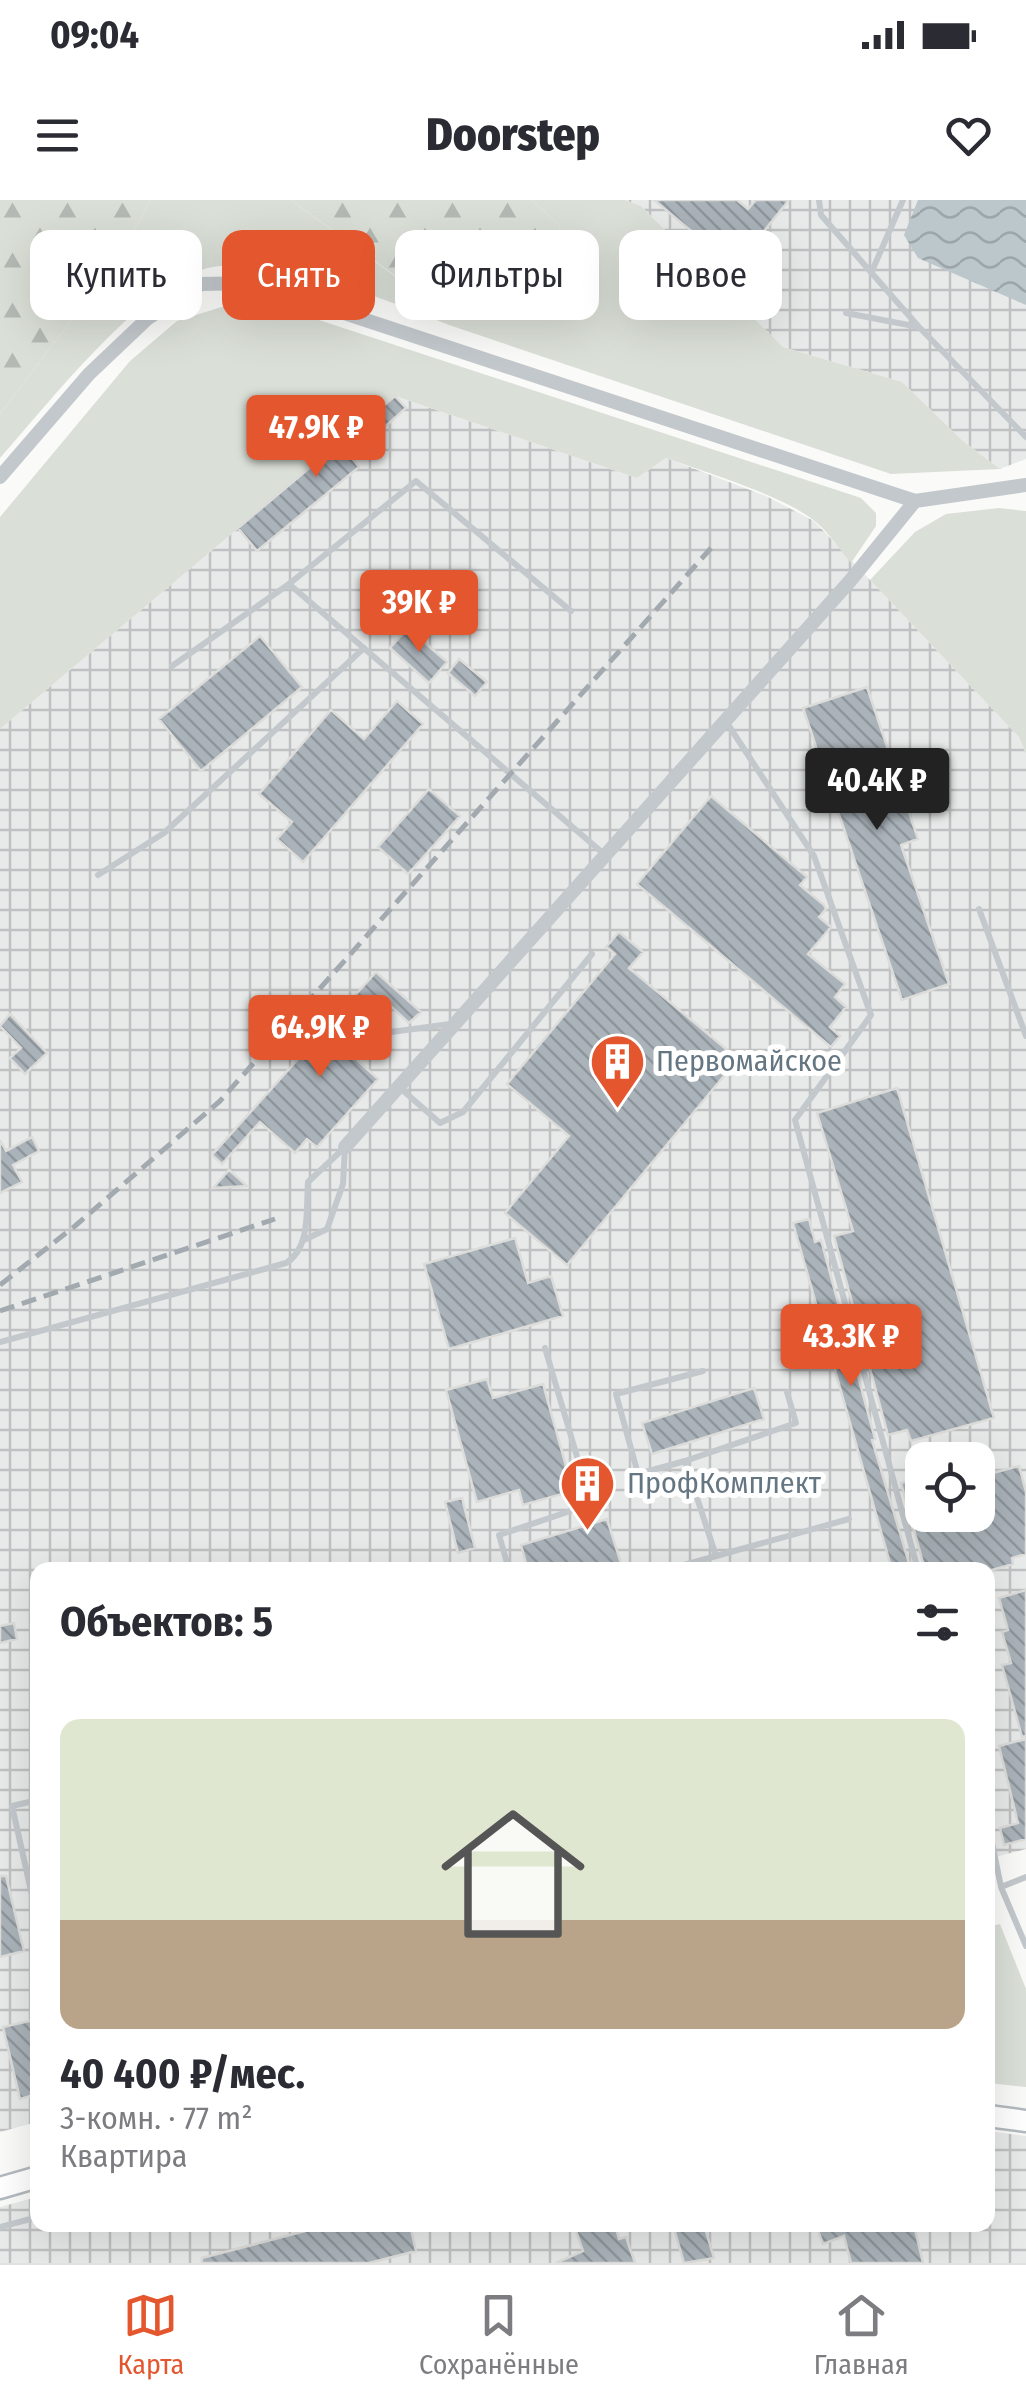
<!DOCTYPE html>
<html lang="ru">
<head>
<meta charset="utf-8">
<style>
	:root { --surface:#fff; --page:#f7f7f7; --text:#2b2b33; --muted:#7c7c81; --line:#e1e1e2; --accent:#e4572e }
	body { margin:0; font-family:"Fira Sans Condensed",sans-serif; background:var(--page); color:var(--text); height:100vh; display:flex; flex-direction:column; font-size:38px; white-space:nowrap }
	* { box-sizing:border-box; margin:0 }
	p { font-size:32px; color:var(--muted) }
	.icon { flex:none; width:55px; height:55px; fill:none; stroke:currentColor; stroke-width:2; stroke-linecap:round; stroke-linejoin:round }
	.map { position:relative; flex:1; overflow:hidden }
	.sheet { position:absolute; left:30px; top:1362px; width:965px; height:670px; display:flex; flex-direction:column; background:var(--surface); border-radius:20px; box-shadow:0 10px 40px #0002 }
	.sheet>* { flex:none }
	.guide { position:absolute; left:30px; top:30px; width:968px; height:90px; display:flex; gap:20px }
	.buttons { position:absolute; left:905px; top:1242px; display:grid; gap:20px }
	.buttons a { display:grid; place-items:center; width:90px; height:90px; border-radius:20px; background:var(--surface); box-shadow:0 10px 40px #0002; font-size:50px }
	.price { position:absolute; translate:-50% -85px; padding:0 22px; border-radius:10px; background:var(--accent); color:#fff; font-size:32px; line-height:65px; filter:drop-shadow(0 2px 5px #0008) }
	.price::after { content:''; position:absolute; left:50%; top:60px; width:30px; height:22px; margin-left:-15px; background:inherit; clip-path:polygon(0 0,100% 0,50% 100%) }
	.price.active { background:#222; color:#fff }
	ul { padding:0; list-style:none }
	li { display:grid; align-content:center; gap:20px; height:530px; padding:0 30px }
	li+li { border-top:2px solid var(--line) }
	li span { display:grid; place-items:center; height:310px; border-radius:20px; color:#555 }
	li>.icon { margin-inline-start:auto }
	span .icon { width:180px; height:180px; fill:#fffc; stroke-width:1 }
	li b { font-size:42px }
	h2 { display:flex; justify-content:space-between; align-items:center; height:120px; padding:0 30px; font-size:42px }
	.pill { padding:0 35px; border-radius:20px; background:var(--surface); box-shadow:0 10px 40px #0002; font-size:35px; line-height:90px }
	.pill.active { background:var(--accent); color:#fff }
	.status { display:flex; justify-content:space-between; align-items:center; height:70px; padding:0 50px; background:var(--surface); direction:ltr }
	.status svg { height:28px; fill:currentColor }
	header { display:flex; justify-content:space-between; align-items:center; height:130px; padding:0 30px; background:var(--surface); font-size:45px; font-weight:800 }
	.tabs { display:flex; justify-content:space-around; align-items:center; height:140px; border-top:2px solid var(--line); background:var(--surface); font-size:28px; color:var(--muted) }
	.tabs a { display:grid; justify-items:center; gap:5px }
	.tabs .active { color:var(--accent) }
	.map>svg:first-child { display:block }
	.industrial { fill:url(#industrial-grid); fill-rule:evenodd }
	.green { fill:#dadfd7 }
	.forest { fill:url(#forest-firs) }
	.water { fill:url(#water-waves) }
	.building { fill:url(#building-back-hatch); stroke:#dcdcda; stroke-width:2.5 }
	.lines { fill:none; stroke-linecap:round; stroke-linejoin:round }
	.secondary-casing { stroke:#b3babf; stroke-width:25 }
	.lane { stroke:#c3c8cc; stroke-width:6 }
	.street { stroke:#c3c8cc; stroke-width:14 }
	.secondary { stroke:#fff; stroke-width:20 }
	.rail { stroke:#a2aab0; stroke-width:5; stroke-dasharray:15 8; stroke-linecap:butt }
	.labels { text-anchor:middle; stroke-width:10; stroke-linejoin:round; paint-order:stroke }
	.poi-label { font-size:30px; fill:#657683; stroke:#fff; text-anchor:start }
</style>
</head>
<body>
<div class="status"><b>09:04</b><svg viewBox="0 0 49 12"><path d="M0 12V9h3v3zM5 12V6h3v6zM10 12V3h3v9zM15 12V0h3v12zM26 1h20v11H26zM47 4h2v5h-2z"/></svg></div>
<header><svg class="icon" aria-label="menu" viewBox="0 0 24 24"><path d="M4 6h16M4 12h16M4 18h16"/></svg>Doorstep<svg class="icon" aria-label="heart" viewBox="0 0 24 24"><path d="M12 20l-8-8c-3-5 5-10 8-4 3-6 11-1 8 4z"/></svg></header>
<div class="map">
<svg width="1026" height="2063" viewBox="0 0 1026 2063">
	<defs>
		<pattern id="industrial-grid" width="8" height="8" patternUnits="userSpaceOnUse" patternTransform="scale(2.5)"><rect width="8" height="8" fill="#e8e9e9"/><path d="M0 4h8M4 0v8" fill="none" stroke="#c0c1c2"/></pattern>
		<pattern id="forest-firs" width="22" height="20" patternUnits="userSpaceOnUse" patternTransform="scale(2.5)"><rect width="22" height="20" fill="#dadfd7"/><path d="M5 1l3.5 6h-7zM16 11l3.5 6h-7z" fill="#b4b9b4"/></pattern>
		<pattern id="water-waves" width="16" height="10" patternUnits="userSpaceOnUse" patternTransform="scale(2.5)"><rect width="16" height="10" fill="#bbc7cb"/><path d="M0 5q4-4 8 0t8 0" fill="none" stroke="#9ca6aa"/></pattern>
		<pattern id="building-back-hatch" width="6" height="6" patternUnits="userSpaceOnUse" patternTransform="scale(2.5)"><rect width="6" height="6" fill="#aab3b9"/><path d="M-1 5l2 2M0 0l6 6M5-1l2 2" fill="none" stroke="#8e969c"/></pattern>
	</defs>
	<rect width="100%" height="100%" fill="#fafaf8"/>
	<!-- industrial -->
	<path class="industrial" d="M 625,0 L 1026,0 L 1026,259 L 1000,269 L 963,241 L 902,182 L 783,147 L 641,6 Z
		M 395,196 L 637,278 L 666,258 L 766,296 L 814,321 L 1019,537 L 1026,554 L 1026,1649 L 988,1659 L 988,1370 L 38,1370 L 37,1922 L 0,1932 L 0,529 ZM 922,1260 L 978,1260 L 978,1315 L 922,1315 Z
		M 988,1931 L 1026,1936 L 1026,2063 L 0,2063 L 0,2007 L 37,1997 L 38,2025 L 988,2025 Z"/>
	<!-- green -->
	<path class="green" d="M 150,0 L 291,0 L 396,77 L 459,112 L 554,95 L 560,26 L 532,0 L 625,0 L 641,6 L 783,147 L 902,182 L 963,241 L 1000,269 L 891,274 L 449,125 C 391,101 276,56 213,67 C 145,78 47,206 0,258 L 0,214 L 121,55 Z
		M 261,101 L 861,298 L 876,313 L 876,326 L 851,363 C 840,350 829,333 816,322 C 785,296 705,272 666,258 L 637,278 L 395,196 L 0,529 L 0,317 L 130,161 L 177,121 L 231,104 Z
		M 999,308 L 1026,311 L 1026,554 L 1019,537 L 870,380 L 915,332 L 946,314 Z
		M 1000,1724 L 1026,1789 L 1026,1887 L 988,1883 L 988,1727 Z"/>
	<!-- forest -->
	<path class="forest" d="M 0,0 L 150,0 L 121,55 L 0,214 Z
		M 291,0 L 532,0 L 560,26 L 554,95 L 459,112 L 397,77 Z"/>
	<!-- water -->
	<path class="water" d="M 918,0 L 1026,0 L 1026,105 L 918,58 L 904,35 Z"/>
	<!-- building -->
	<path class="building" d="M 654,0 L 737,0 L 748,9 L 756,0 L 789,0 L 735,67 Z
		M 395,196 L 406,208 L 351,257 L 359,267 L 257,351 L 238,328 Z
		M 408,428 L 447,462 L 429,483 L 390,448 Z
		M 260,436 L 302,487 L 201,571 L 159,519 Z
		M 459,459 L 487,482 L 475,496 L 448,473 Z
		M 867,487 L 918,639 L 901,645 L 949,784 L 902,800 L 803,508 Z
		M 397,501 L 423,524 L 303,662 L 277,639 L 292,622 L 259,594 L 331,510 L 364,539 Z
		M 429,589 L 460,616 L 408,674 L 378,647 Z
		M 711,596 L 807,677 L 800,685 L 824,705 L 826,709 L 819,717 L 831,727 L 808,754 L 845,784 L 835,797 L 846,807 L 830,827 L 840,836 L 831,847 L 637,684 Z
		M 619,732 L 643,752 L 629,768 L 738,859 L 567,1065 L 505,1013 L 569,936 L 507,884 L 615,754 L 606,747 Z
		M 376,772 L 421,812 L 409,823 L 380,796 L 338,843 L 378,879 L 317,947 L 307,939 L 295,953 L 260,922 L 222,964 L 212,955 Z
		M 10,814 L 47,853 L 25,874 L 10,858 L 21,848 L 0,826 Z
		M 897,888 L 994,1218 L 911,1241 L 907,1230 L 888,1235 L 834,1036 L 853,1031 L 817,913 Z
		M 32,937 L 39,951 L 13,965 L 22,982 L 0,993 L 0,940 L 6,951 Z
		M 229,970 L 247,986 L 213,988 Z
		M 809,1019 L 815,1042 L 821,1040 L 875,1239 L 872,1240 L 911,1370 L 892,1370 L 793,1023 Z
		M 515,1038 L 528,1083 L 551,1076 L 563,1116 L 449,1149 L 424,1064 Z
		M 487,1179 L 493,1198 L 543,1184 L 573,1291 L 523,1305 L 519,1290 L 477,1302 L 446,1190 Z
		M 754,1188 L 764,1219 L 652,1254 L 642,1223 Z
		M 1019,1266 L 1026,1292 L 1026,1354 L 1012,1358 L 1013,1364 L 992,1370 L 925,1370 L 901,1283 L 922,1277 L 922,1315 L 978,1315 L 978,1277 Z
		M 462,1298 L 475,1348 L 458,1353 L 445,1302 Z
		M 607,1319 L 623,1370 L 528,1370 L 521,1345 Z
		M 1026,1390 L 1026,1536 L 1022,1537 L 1002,1465 L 1011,1463 L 1002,1432 L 1008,1430 L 999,1398 Z
		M 14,1423 L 17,1439 L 0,1443 L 0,1426 Z
		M 1026,1539 L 1026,1639 L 1004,1645 L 1000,1628 L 1018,1623 L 999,1546 Z
		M 0,1676 L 6,1676 L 24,1751 L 0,1757 Z
		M 38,1819 L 38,1894 L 20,1899 L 3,1827 Z
		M 328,2025 L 410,2025 L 416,2051 L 369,2063 L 202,2063 L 202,2058 Z
		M 574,2025 L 615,2025 L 619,2039 L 626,2037 L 635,2063 L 556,2063 L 583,2051 Z
		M 673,2025 L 704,2025 L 714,2058 L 684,2063 Z
		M 816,2025 L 914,2025 L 923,2063 L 851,2063 L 844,2036 L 823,2044 Z"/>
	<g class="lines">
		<defs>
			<path id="secondary" d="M 988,1916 L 1026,1921
				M 0,1988 L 38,1977"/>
		</defs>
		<!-- secondary casing -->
		<use href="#secondary" class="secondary-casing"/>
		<!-- lane -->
		<path class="lane" d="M 819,0 L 821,15 L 918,126
			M 872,71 L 903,0
			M 846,113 L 919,127 L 1026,237
			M 289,384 L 604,654
			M 172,466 L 289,384 L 416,281 L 571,411
			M 727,523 L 814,656 L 871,815 L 795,920 L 918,1370
			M 98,675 L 164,633 L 364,448
			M 979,709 L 1026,836
			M 362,836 L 450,824
			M 399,887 L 440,923 L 463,912 L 592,754
			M 304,1040 L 327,1029 L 343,984 L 345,948
			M 0,1142 L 286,1063 C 311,1048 306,1009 308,982 L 343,949
			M 685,1261 L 638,1274 L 616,1194 L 703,1171
			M 716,1356 L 685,1261 L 796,1223 L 787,1192
			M 509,1370 L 499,1335 L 591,1304 L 545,1148
			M 685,1370 L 684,1365 L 849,1319
			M 38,1600 L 12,1606 L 38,1722
			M 988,1623 L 1001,1687 L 1026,1746
			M 1001,1687 L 1026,1677
			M 0,2027 L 38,2017"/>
		<!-- street -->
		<path class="street" d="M 0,277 L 89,174 L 148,118 L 201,84 L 253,83 L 915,301 L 1026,285
			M 345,947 L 850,381 L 915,301"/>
		<!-- secondary -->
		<use href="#secondary" class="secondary"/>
		<!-- rail -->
		<path class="rail" d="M 0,1085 L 75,1026 L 220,901 L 711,348
			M 0,1111 L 275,1019"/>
	</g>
	<!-- icons -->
	<defs>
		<symbol id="building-pin" viewBox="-11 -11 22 30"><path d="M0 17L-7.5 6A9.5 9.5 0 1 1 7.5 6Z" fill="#e4572e" stroke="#fff"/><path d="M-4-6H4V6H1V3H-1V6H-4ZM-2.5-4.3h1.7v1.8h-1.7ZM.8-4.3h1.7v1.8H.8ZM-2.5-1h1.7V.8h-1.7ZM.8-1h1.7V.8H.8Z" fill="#fff"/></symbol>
	</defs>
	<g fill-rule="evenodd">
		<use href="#building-pin" x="586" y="830" width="63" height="86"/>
		<use href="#building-pin" x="556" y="1252" width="63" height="86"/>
	</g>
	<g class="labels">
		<!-- poi labels -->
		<g class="poi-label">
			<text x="656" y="871">Первомайское</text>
			<text x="627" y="1293">ПрофКомплект</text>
		</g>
	</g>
</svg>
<div class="buttons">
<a><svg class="icon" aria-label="locate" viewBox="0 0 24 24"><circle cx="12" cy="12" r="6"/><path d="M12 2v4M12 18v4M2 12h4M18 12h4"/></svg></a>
</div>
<b class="price" style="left:316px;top:280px">47.9K ₽</b>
<b class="price" style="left:419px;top:455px">39K ₽</b>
<b class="price active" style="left:877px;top:633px">40.4K ₽</b>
<b class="price" style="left:320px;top:880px">64.9K ₽</b>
<b class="price" style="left:851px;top:1189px">43.3K ₽</b>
<div class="guide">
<a class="pill">Купить</a>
<a class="pill active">Снять</a>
<a class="pill">Фильтры</a>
<a class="pill">Новое</a>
</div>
<section class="sheet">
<h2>Объектов: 5<svg class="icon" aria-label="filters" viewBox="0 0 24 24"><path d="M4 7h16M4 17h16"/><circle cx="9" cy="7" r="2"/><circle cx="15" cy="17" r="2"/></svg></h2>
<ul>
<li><span style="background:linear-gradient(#dfe7d0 65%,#b9a48a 0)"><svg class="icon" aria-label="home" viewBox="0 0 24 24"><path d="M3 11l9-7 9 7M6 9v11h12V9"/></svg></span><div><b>40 400 ₽/мес.</b><p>3-комн. · 77 m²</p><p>Квартира</p></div></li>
</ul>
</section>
</div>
<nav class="tabs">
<a class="active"><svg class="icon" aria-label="map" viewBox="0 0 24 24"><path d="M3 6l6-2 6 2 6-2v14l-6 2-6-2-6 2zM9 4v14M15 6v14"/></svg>Карта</a>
<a><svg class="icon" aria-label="saved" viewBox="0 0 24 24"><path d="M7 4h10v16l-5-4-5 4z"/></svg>Сохранённые</a>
<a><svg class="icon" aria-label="home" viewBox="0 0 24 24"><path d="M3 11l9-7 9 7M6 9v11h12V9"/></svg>Главная</a>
</nav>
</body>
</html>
